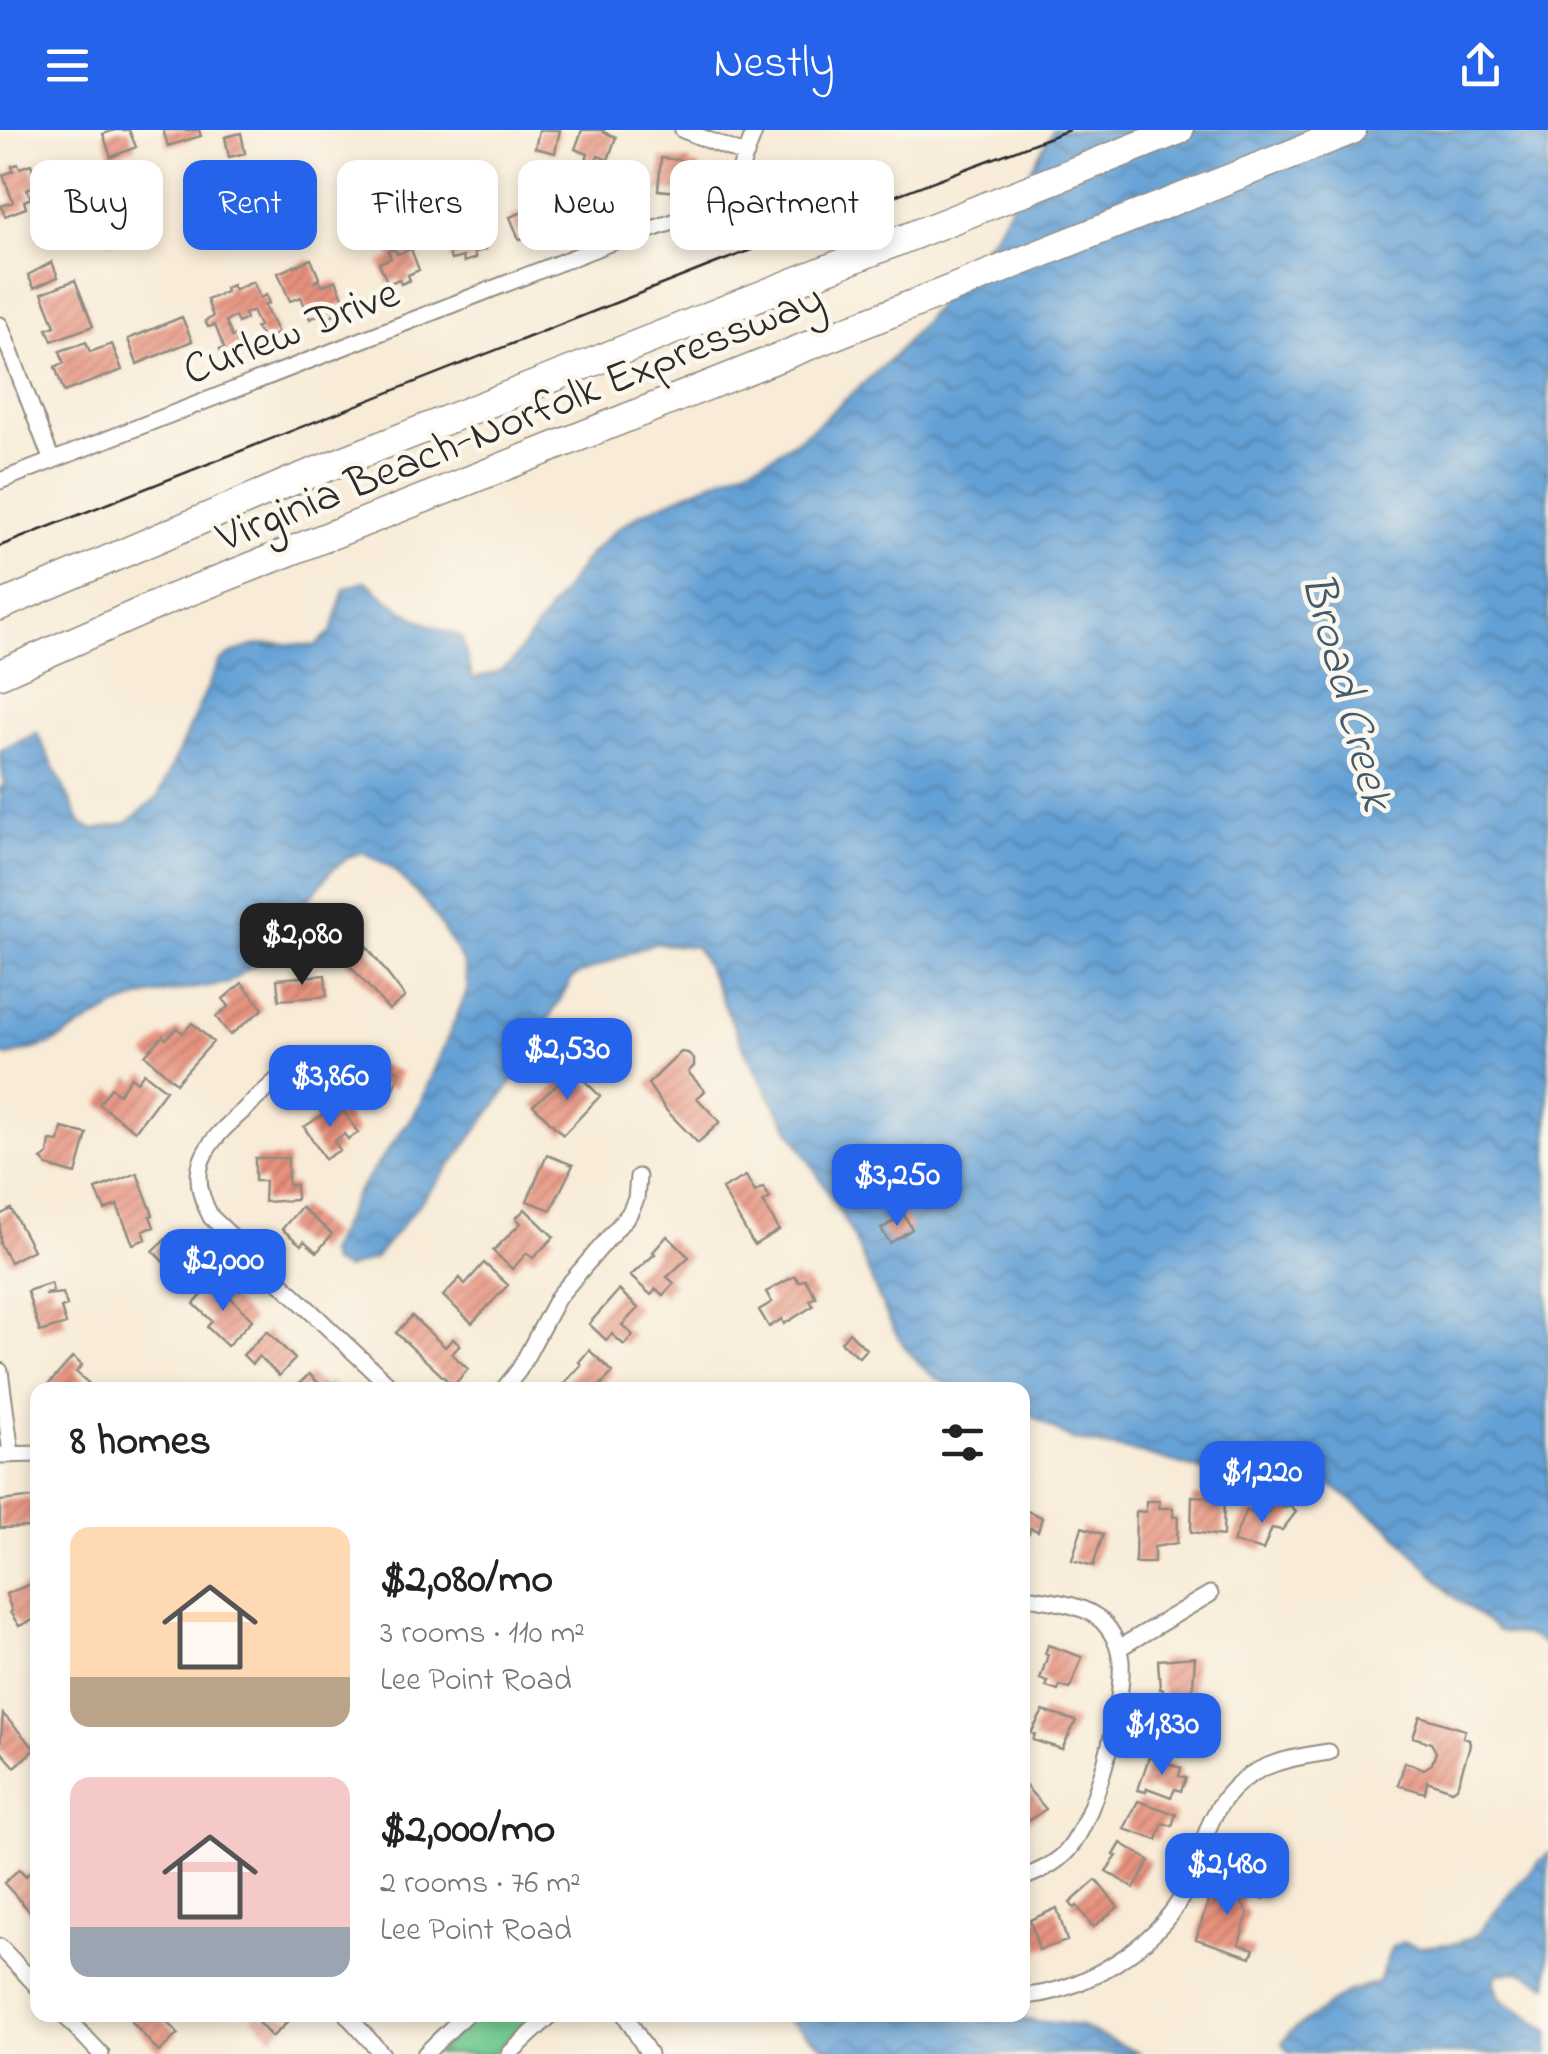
<!DOCTYPE html>
<html lang="en">
<head>
<meta charset="utf-8">
<style>
	:root { --surface:#fff; --page:#f2f2f2; --text:#222; --muted:#767676; --accent:#2563eb }
	body { margin:0; font-family:"Indie Flower",sans-serif; background:var(--page); color:var(--text); height:100vh; display:flex; flex-direction:column; font-size:38px; white-space:nowrap }
	* { box-sizing:border-box; margin:0 }
	p { font-size:32px; color:var(--muted) }
	.icon { flex:none; width:55px; height:55px; fill:none; stroke:currentColor; stroke-width:2; stroke-linecap:round; stroke-linejoin:round }
	.map { position:relative; flex:1; overflow:hidden }
	.side { position:absolute; left:30px; top:1252px; width:1000px; height:640px; display:flex; flex-direction:column; background:var(--surface); border-radius:20px; box-shadow:0 5px 15px #0003 }
	.side>* { flex:none }
	.hud { position:absolute; left:30px; top:30px; width:1000px; height:90px; display:flex; gap:20px }
	.price { position:absolute; translate:-50% -85px; padding:0 22px; border-radius:20px; background:var(--accent); color:#fff; font-size:32px; line-height:65px; filter:drop-shadow(0 2px 5px #0008) }
	.price::after { content:''; position:absolute; left:50%; top:60px; width:30px; height:22px; margin-left:-15px; background:inherit; clip-path:polygon(0 0,100% 0,50% 100%) }
	.price.on { background:#222; color:#fff }
	ul { padding:0; list-style:none }
	li { display:flex; align-items:center; gap:30px; height:250px; padding:0 40px }
	li span { display:grid; place-items:center; flex:none; width:280px; height:200px; border-radius:20px; color:#555 }
	li>.icon { margin-inline-start:auto }
	span .icon { width:120px; height:120px; fill:#fffc; stroke-width:1 }
	li b { font-size:42px }
	h2 { display:flex; justify-content:space-between; align-items:center; height:120px; padding:0 40px; font-size:42px }
	.tag { padding:0 35px; border-radius:20px; background:var(--surface); box-shadow:0 5px 15px #0003; font-size:35px; line-height:90px }
	.tag.on { background:var(--accent); color:#fff }
	header { display:flex; justify-content:space-between; align-items:center; height:130px; padding:0 40px; background:var(--accent); color:#fff; font-size:45px; font-weight:600 }
	.map>svg:first-child { display:block }
	.green { fill:#71ca90; stroke:#4e7a5e; stroke-width:2.5 }
	.water { fill:url(#water-waves); stroke:#486680; stroke-width:2.5 }
	.building { fill:url(#building-hatch) }
	.lines { fill:none; stroke-linecap:round; stroke-linejoin:round }
	.street-casing { stroke:#928b81; stroke-width:19 }
	.highway-casing { stroke:#928b81; stroke-width:31 }
	.street { stroke:#fff; stroke-width:15 }
	.highway { stroke:#fff; stroke-width:28 }
	.tram { stroke:#2b2b2b; stroke-width:2.5 }
	.labels { text-anchor:middle; stroke-width:9; stroke-linejoin:round; paint-order:stroke }
	.street-label { font-size:45px; fill:#2b2b2b; stroke:#fbf7ec }
	.water-label { font-size:48px; font-style:italic; fill:#425a6f; stroke:#fbf7ec }
</style>
</head>
<body>
<header><svg class="icon" aria-label="menu" viewBox="0 0 24 24"><path d="M4 6h16M4 12h16M4 18h16"/></svg>Nestly<svg class="icon" aria-label="share" viewBox="0 0 24 24"><path d="M12 15V3M7 8l5-5 5 5M5 13v7h14v-7"/></svg></header>
<div class="map">
<svg width="1548" height="1924" viewBox="0 0 1548 1924">
	<defs>
		<pattern id="water-waves" width="16" height="10" patternUnits="userSpaceOnUse" patternTransform="scale(2.5)"><rect width="16" height="10" fill="#64a0d5"/><path d="M0 5q4-4 8 0t8 0" fill="none" stroke="#5383ad"/></pattern>
		<pattern id="building-hatch" width="6" height="6" patternUnits="userSpaceOnUse" patternTransform="scale(2.5)"><rect width="6" height="6" fill="#e8927e"/><path d="M-1 1l2-2M0 6l6-6M5 7l2-2" fill="none" stroke="#bc7767"/></pattern>
	</defs>
	<rect width="100%" height="100%" fill="#fbf7ec"/>
	<filter id="ink" filterUnits="userSpaceOnUse"><feTurbulence type="fractalNoise" baseFrequency=".01" numOctaves="2"/><feDisplacementMap in="SourceGraphic" scale="20" xChannelSelector="R" yChannelSelector="G"/><feConvolveMatrix kernelMatrix="1 2 1 2 8 2 1 2 1" color-interpolation-filters="sRGB"/></filter>
	<filter id="wash" filterUnits="userSpaceOnUse"><feTurbulence type="fractalNoise" baseFrequency=".0048" numOctaves="4" result="noise"/><feDisplacementMap in="SourceGraphic" scale="40" xChannelSelector="R" yChannelSelector="G"/><feGaussianBlur stdDeviation="2.25" result="paint"/><feColorMatrix in="noise" values="0 0 0 0 0 0 0 0 0 0 0 0 0 0 0 0 0 1.4 0 .05"/><feComposite in="paint" operator="in"/></filter>
	<g filter="url(#wash)">
		<rect width="100%" height="100%" fill="#f8ebd7"/>
		<!-- green -->
		<path class="green" d="M 475,1885 L 533,1885 L 493,1924 L 435,1924 Z"/>
		<!-- water -->
		<path class="water" d="M 1053,0 L 1548,0 L 1548,1516 L 1530,1506 L 1499,1501 L 1451,1464 L 1390,1398 L 1328,1353 L 1299,1340 L 1270,1350 L 1223,1347 L 1141,1323 L 1073,1310 L 1023,1281 L 1022,1260 C 999,1260 969,1265 947,1254 C 889,1225 877,1152 850,1101 C 819,1042 780,988 749,928 C 730,892 717,853 696,817 L 653,813 L 573,847 L 511,954 L 455,1030 L 375,1128 L 346,1139 L 331,1133 L 328,1123 L 357,1063 L 418,978 L 468,859 L 463,832 L 430,778 L 391,737 L 363,722 L 350,726 L 332,740 L 281,804 L 268,825 L 228,853 L 145,866 L 116,877 L 51,914 L 9,926 L 0,924 L 0,658 L 4,656 L 0,621 L 37,603 L 81,693 L 94,700 L 127,693 L 158,667 L 219,532 C 249,509 278,513 315,516 L 332,501 L 344,459 L 366,451 C 396,478 422,496 461,506 L 473,549 L 495,543 L 511,533 L 589,425 L 613,402 L 641,383 L 773,326 L 816,296 L 893,227 L 953,157 L 970,130 L 994,105 Z
			M 1548,1723 L 1548,1855 L 1522,1842 L 1497,1843 L 1494,1852 L 1499,1868 L 1548,1901 L 1548,1924 L 1290,1923 L 1282,1913 L 1289,1903 L 1347,1862 L 1378,1852 L 1392,1817 L 1403,1812 L 1421,1817 L 1458,1813 L 1477,1805 L 1513,1759 Z
			M 781,1885 L 985,1885 L 1079,1896 L 1141,1924 L 834,1924 Z"/>
		<g id="blocks">
			<!-- building -->
			<path class="building" d="M 115,0 L 129,0 L 136,17 L 111,27 L 103,4 Z
				M 163,0 L 199,0 L 201,6 L 168,16 Z
				M 539,0 L 560,0 L 555,23 L 535,18 Z
				M 582,0 L 604,0 L 603,2 L 616,7 L 608,30 L 598,26 L 595,33 L 586,30 L 588,24 L 575,19 Z
				M 241,3 L 245,23 L 229,27 L 225,7 Z
				M 661,28 L 691,31 L 691,35 L 699,36 L 697,59 L 691,58 L 691,63 L 658,60 Z
				M 18,34 L 20,38 L 31,34 L 38,55 L 27,59 L 31,68 L 24,71 L 26,78 L 5,86 L 1,76 L 13,72 L 3,45 L 13,41 L 12,36 Z
				M 596,51 L 598,57 L 610,53 L 618,76 L 606,81 L 607,85 L 598,88 L 596,84 L 584,88 L 576,65 L 590,60 L 588,54 Z
				M 135,64 L 150,89 L 111,113 L 95,85 Z
				M 543,74 L 552,97 L 540,101 L 541,105 L 519,109 L 510,87 Z
				M 462,94 L 464,100 L 478,96 L 486,119 L 474,123 L 476,128 L 464,132 L 463,127 L 451,130 L 444,107 L 457,103 L 455,96 Z
				M 395,119 L 397,124 L 411,119 L 419,140 L 408,145 L 410,150 L 401,154 L 399,149 L 388,154 L 379,133 L 391,128 L 388,121 Z
				M 311,129 L 319,148 L 313,153 L 319,150 L 322,156 L 336,150 L 345,173 L 333,179 L 335,184 L 326,188 L 323,183 L 310,189 L 301,167 L 290,171 L 278,143 Z
				M 52,132 L 58,147 L 34,158 L 28,145 Z
				M 75,150 L 93,196 L 52,211 L 47,199 L 55,196 L 42,163 Z
				M 253,152 L 260,168 L 266,165 L 269,173 L 264,175 L 278,203 L 264,210 L 255,197 L 259,196 L 252,181 L 244,184 L 246,189 L 238,193 L 235,187 L 226,191 L 232,207 L 236,205 L 238,220 L 222,224 L 220,219 L 224,218 L 215,195 L 208,197 L 205,191 L 213,187 L 207,170 L 226,162 L 225,158 L 232,155 L 234,160 Z
				M 182,187 L 192,211 L 137,234 L 128,209 Z
				M 86,212 L 90,222 L 112,214 L 122,240 L 64,262 L 55,237 L 64,233 L 60,221 Z
				M 364,813 L 405,867 L 389,880 L 345,830 Z
				M 325,845 L 327,866 L 279,870 L 277,849 Z
				M 242,853 L 263,879 L 230,905 L 216,887 L 229,876 L 223,869 Z
				M 192,893 L 213,912 L 176,953 L 145,925 L 163,906 L 166,909 L 177,898 L 183,903 Z
				M 681,922 L 688,923 L 694,929 L 694,936 L 688,942 L 705,961 L 697,968 L 720,992 L 698,1013 L 666,980 L 648,954 Z
				M 369,930 L 401,942 L 394,959 L 384,955 L 379,967 L 357,959 Z
				M 144,943 L 166,960 L 135,1001 L 99,974 L 111,958 L 119,964 L 131,947 L 137,952 Z
				M 567,946 L 574,953 L 580,946 L 600,966 L 563,1005 L 533,975 Z
				M 339,974 L 358,1003 L 348,1009 L 344,1004 L 334,1011 L 340,1020 L 325,1029 L 304,997 Z
				M 62,998 L 87,1004 L 76,1044 L 47,1036 L 41,1029 L 48,1024 L 50,1011 L 59,1012 Z
				M 547,1025 L 573,1035 L 551,1080 L 527,1071 Z
				M 255,1028 L 288,1028 L 288,1055 L 296,1055 L 296,1070 L 264,1072 L 265,1051 L 255,1051 Z
				M 137,1043 L 153,1085 L 150,1086 L 154,1097 L 143,1101 L 146,1109 L 133,1114 L 117,1075 L 105,1080 L 96,1059 Z
				M 746,1046 L 755,1062 L 763,1057 L 770,1068 L 763,1072 L 779,1100 L 754,1115 L 722,1059 Z
				M 301,1077 L 332,1104 L 317,1122 L 304,1111 L 301,1115 L 282,1099 Z
				M 11,1079 L 33,1120 L 10,1132 L 0,1114 L 0,1085 Z
				M 525,1079 L 554,1107 L 533,1128 L 527,1123 L 512,1139 L 493,1121 L 521,1093 L 516,1088 Z
				M 904,1085 L 912,1099 L 890,1113 L 881,1099 Z
				M 171,1104 L 205,1140 L 187,1157 L 153,1121 Z
				M 667,1106 L 689,1127 L 667,1147 L 674,1153 L 663,1165 L 656,1159 L 651,1165 L 630,1146 L 655,1124 L 653,1122 Z
				M 484,1133 L 508,1155 L 472,1193 L 443,1166 L 460,1148 L 465,1154 Z
				M 795,1146 L 799,1152 L 805,1149 L 816,1167 L 810,1170 L 813,1176 L 784,1194 L 782,1189 L 769,1197 L 759,1180 L 772,1172 L 766,1162 Z
				M 215,1151 L 252,1190 L 227,1216 L 207,1197 L 212,1191 L 194,1174 Z
				M 51,1153 L 53,1161 L 44,1165 L 63,1163 L 67,1176 L 61,1178 L 66,1194 L 40,1202 L 27,1161 Z
				M 619,1160 L 638,1178 L 622,1195 L 633,1205 L 624,1215 L 612,1204 L 606,1210 L 589,1194 Z
				M 412,1186 L 445,1217 L 453,1209 L 460,1215 L 452,1224 L 468,1239 L 453,1256 L 396,1203 Z
				M 267,1201 L 295,1229 L 279,1246 L 259,1226 L 252,1234 L 243,1225 Z
				M 849,1202 L 866,1219 L 859,1227 L 841,1212 Z
				M 589,1220 L 613,1242 L 596,1260 L 562,1260 L 560,1258 L 581,1235 L 579,1232 Z
				M 73,1227 L 82,1235 L 76,1242 L 96,1260 L 56,1260 L 49,1254 Z
				M 309,1244 L 323,1257 L 329,1252 L 337,1260 L 293,1260 Z
				M 1210,1362 L 1224,1363 L 1223,1406 L 1191,1402 L 1192,1366 L 1210,1367 Z
				M 27,1368 L 37,1369 L 38,1389 L 29,1390 L 29,1397 L 0,1398 L 0,1371 Z
				M 1146,1371 L 1160,1371 L 1159,1378 L 1173,1378 L 1173,1387 L 1178,1386 L 1177,1413 L 1154,1417 L 1154,1433 L 1135,1433 L 1136,1381 L 1146,1382 Z
				M 1275,1374 L 1285,1378 L 1290,1376 L 1296,1382 L 1282,1400 L 1272,1398 L 1263,1420 L 1233,1412 L 1246,1380 L 1256,1385 L 1259,1379 L 1267,1383 Z
				M 1022,1379 L 1042,1387 L 1038,1401 L 1030,1398 L 1029,1403 L 1022,1401 Z
				M 1082,1397 L 1103,1404 L 1093,1436 L 1072,1430 Z
				M 38,1451 L 38,1488 L 19,1496 L 10,1482 L 12,1481 L 6,1464 Z
				M 1048,1515 L 1082,1527 L 1070,1559 L 1060,1556 L 1058,1561 L 1046,1557 L 1048,1552 L 1040,1549 L 1048,1525 L 1045,1524 Z
				M 1195,1527 L 1192,1570 L 1164,1572 L 1163,1559 L 1160,1559 L 1158,1530 Z
				M 1043,1581 L 1076,1591 L 1062,1619 L 1033,1610 L 1035,1604 L 1031,1603 Z
				M 1160,1581 L 1168,1583 L 1167,1588 L 1203,1595 L 1199,1615 L 1188,1613 L 1186,1622 L 1153,1615 Z
				M 3,1584 L 35,1619 L 15,1637 L 0,1620 Z
				M 1420,1586 L 1465,1600 L 1463,1607 L 1469,1609 L 1470,1615 L 1457,1657 L 1452,1660 L 1427,1651 L 1425,1663 L 1398,1655 L 1405,1632 L 1424,1639 L 1432,1634 L 1436,1622 L 1431,1613 L 1413,1607 Z
				M 1149,1627 L 1181,1638 L 1179,1646 L 1186,1648 L 1181,1661 L 1175,1659 L 1171,1667 L 1147,1658 L 1146,1662 L 1138,1660 Z
				M 1022,1652 L 1046,1679 L 1022,1695 Z
				M 1138,1671 L 1176,1684 L 1172,1696 L 1163,1693 L 1157,1710 L 1124,1699 Z
				M 1121,1713 L 1150,1731 L 1134,1758 L 1106,1741 L 1117,1726 L 1114,1725 Z
				M 19,1739 L 26,1746 L 30,1742 L 38,1750 L 38,1781 L 33,1785 L 4,1753 Z
				M 1096,1750 L 1118,1777 L 1093,1797 L 1077,1776 L 1074,1778 L 1070,1773 Z
				M 1238,1753 L 1266,1761 L 1264,1769 L 1246,1764 L 1242,1774 L 1248,1783 L 1239,1814 L 1254,1819 L 1251,1827 L 1196,1809 L 1213,1756 L 1235,1761 Z
				M 1057,1778 L 1067,1811 L 1039,1820 L 1030,1790 Z
				M 136,1885 L 160,1885 L 178,1904 L 159,1922 L 130,1890 Z
				M 251,1885 L 286,1885 L 290,1890 L 272,1907 Z"/>
		</g>
	</g>
	<g filter="url(#ink)">
		<use href="#blocks" fill-opacity="0" stroke="#928b81" stroke-width="2.5"/>
		<g class="lines">
			<defs>
				<path id="street" d="M 683,0 L 746,25
					M 0,195 L 52,331
					M 0,351 L 610,113 L 727,74 L 755,0
					M 297,932 C 279,948 261,964 244,980 C 207,1013 183,1037 211,1087 L 394,1260
					M 0,1241 L 11,1323
					M 503,1260 L 519,1240 L 558,1167 L 629,1084 L 636,1069 L 638,1047
					M 0,1325 L 38,1324
					M 1022,1466 C 1047,1471 1083,1473 1102,1491 C 1113,1502 1119,1516 1121,1531 C 1124,1575 1096,1687 1068,1720 C 1056,1734 1039,1742 1022,1748
					M 1119,1518 L 1210,1464
					M 0,1817 L 38,1857
					M 1022,1866 C 1081,1864 1156,1816 1184,1763 C 1201,1729 1204,1689 1232,1660 C 1257,1633 1294,1627 1329,1622
					M 64,1885 L 101,1924
					M 347,1885 L 382,1924
					M 625,1885 L 649,1924
					M 425,1924 L 465,1885
					M 509,1924 L 551,1885"/>
				<path id="highway" d="M 0,476 L 287,353 L 1179,0
					M 0,544 L 170,469 L 1352,0"/>
			</defs>
			<!-- street casing -->
			<use href="#street" class="street-casing"/>
			<!-- highway casing -->
			<use href="#highway" class="highway-casing"/>
			<!-- street -->
			<use href="#street" class="street"/>
			<!-- highway -->
			<use href="#highway" class="highway"/>
			<!-- tram -->
			<path class="tram" d="M 0,416 L 714,134 L 1069,0"/>
		</g>
	</g>
	<g class="labels">
		<!-- street labels -->
		<g class="street-label">
			<text transform="translate(290 199) rotate(-21)" y="16">Curlew Drive</text>
			<text transform="translate(519 285) rotate(-22)" y="16">Virginia Beach-Norfolk Expressway</text>
		</g>
		<!-- water labels -->
		<g class="water-label">
			<text transform="translate(1350 561) rotate(75)" y="17">Broad Creek</text>
		</g>
	</g>
</svg>
<b class="price on" style="left:302px;top:858px">$2,080</b>
<b class="price" style="left:567px;top:973px">$2,530</b>
<b class="price" style="left:330px;top:1000px">$3,860</b>
<b class="price" style="left:897px;top:1099px">$3,250</b>
<b class="price" style="left:223px;top:1184px">$2,000</b>
<b class="price" style="left:1262px;top:1396px">$1,220</b>
<b class="price" style="left:1162px;top:1648px">$1,830</b>
<b class="price" style="left:1227px;top:1788px">$2,480</b>
<div class="hud">
<a class="tag">Buy</a>
<a class="tag on">Rent</a>
<a class="tag">Filters</a>
<a class="tag">New</a>
<a class="tag">Apartment</a>
</div>
<section class="side">
<h2>8 homes<svg class="icon" aria-label="filters" viewBox="0 0 24 24"><path d="M4 7h16M4 17h16"/><circle cx="9" cy="7" r="2"/><circle cx="15" cy="17" r="2"/></svg></h2>
<ul>
<li><span style="background:linear-gradient(#ffd9b3 75%,#b9a48a 0)"><svg class="icon" aria-label="home" viewBox="0 0 24 24"><path d="M3 11l9-7 9 7M6 9v11h12V9"/></svg></span><div><b>$2,080/mo</b><p>3 rooms · 110 m²</p><p>Lee Point Road</p></div></li>
<li><span style="background:linear-gradient(#f6c9c9 75%,#9aa5b1 0)"><svg class="icon" aria-label="home" viewBox="0 0 24 24"><path d="M3 11l9-7 9 7M6 9v11h12V9"/></svg></span><div><b>$2,000/mo</b><p>2 rooms · 76 m²</p><p>Lee Point Road</p></div></li>
</ul>
</section>
</div>
</body>
</html>
